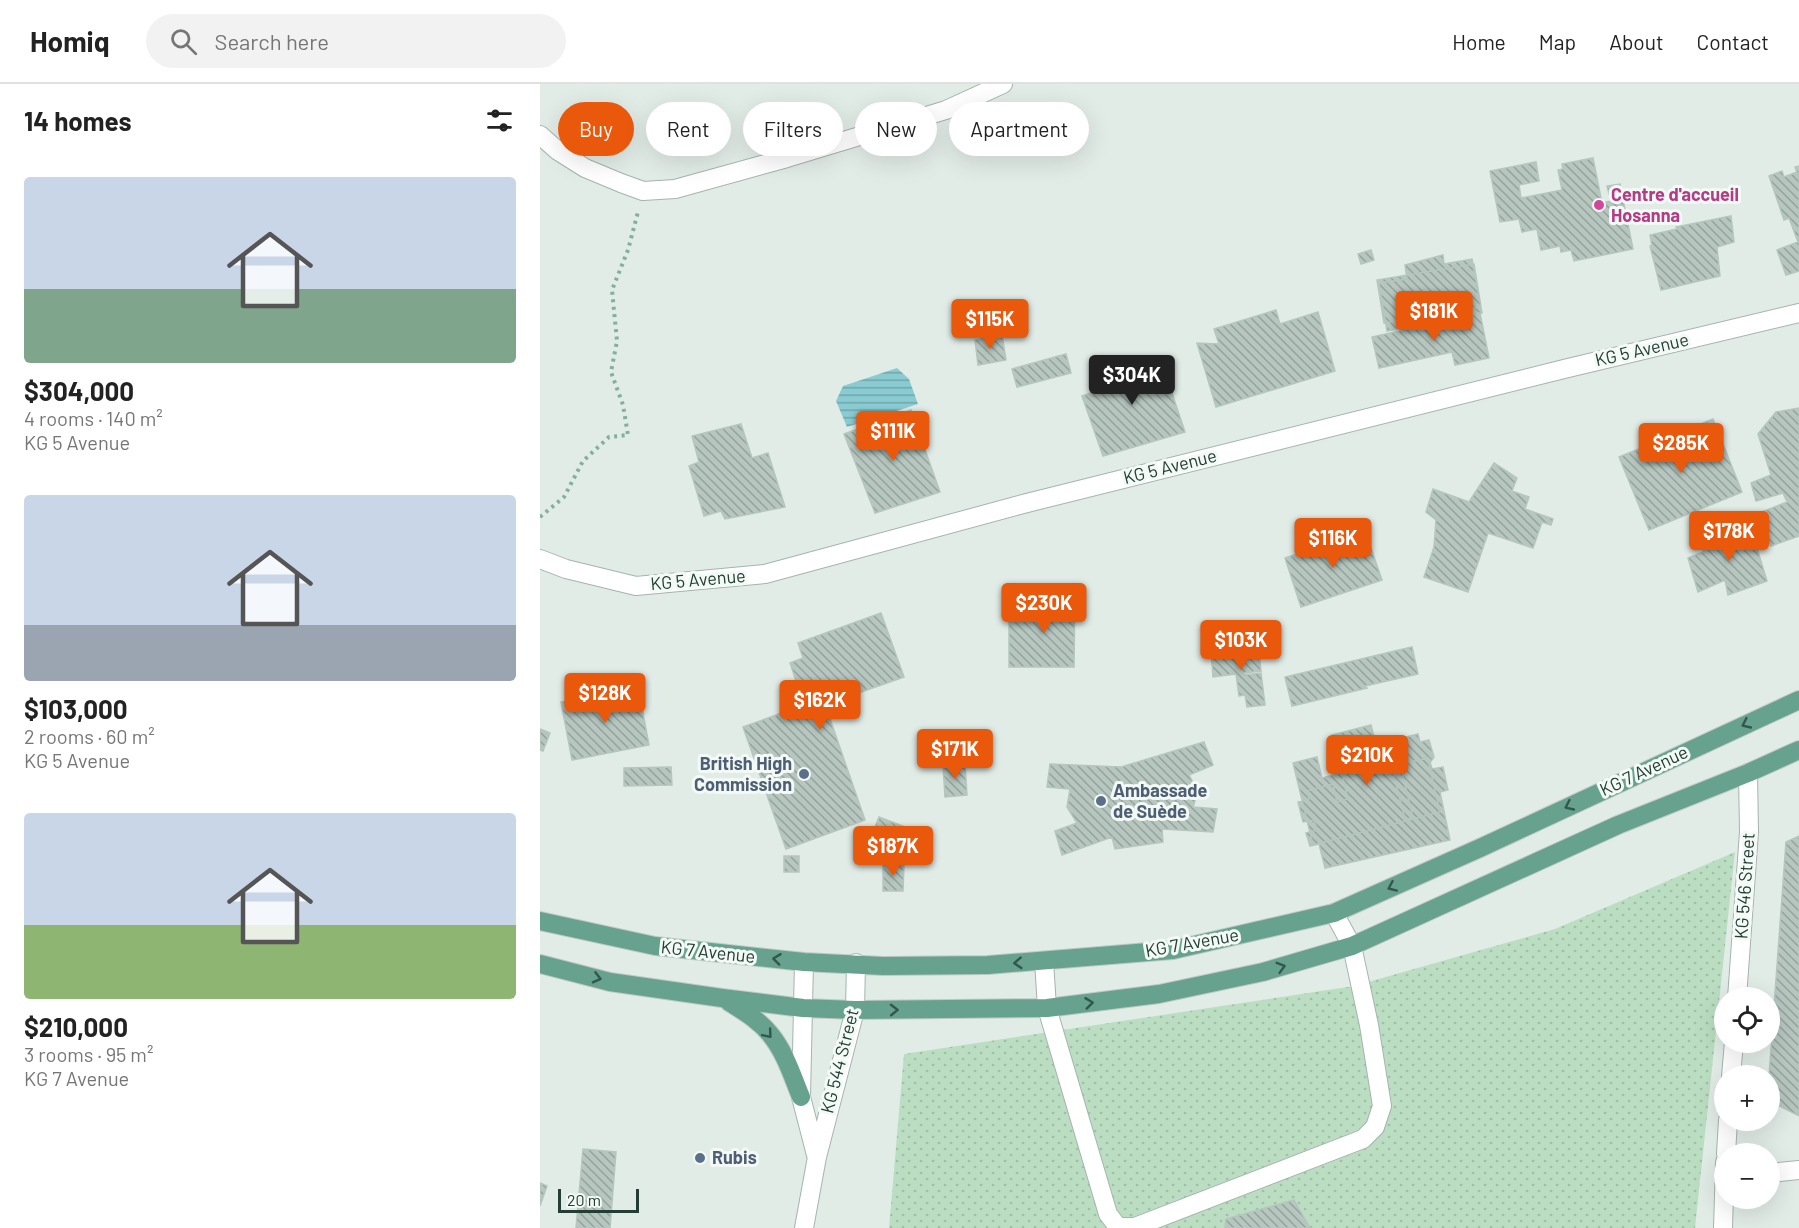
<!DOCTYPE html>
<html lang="en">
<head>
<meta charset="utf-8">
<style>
	:root { --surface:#fff; --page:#f2f2f2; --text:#222; --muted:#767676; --line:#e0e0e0; --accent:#ea580c }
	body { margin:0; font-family:Barlow,sans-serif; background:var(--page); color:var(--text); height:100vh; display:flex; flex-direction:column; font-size:22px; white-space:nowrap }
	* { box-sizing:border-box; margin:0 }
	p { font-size:20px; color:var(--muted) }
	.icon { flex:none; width:33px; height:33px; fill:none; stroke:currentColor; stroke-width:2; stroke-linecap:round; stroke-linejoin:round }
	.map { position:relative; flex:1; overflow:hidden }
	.drawer { display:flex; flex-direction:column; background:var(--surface); width:540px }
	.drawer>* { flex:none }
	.hud { position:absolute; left:18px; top:18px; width:570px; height:54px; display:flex; gap:12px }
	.buttons { position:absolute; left:1174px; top:903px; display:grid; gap:12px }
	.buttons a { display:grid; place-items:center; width:66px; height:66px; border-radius:50%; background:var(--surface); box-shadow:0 6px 24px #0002; font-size:30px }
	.scale { position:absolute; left:18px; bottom:15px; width:81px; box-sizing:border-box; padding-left:6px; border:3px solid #223e35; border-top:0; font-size:16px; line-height:21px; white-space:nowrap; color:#223e35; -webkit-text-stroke:4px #f3f9f5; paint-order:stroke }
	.price { position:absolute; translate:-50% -51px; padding:0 14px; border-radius:6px; background:var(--accent); color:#fff; font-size:20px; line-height:39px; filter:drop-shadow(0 2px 3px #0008) }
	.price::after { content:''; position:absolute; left:50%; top:36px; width:18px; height:14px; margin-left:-9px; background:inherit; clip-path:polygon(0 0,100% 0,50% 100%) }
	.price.active { background:#222; color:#fff }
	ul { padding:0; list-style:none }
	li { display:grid; align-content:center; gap:12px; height:318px; padding:0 24px }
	li span { display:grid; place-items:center; height:186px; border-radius:6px; color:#555 }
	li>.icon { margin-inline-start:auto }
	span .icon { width:108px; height:108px; fill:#fffc; stroke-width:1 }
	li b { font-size:26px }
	h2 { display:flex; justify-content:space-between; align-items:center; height:72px; padding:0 24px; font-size:26px }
	.tag { padding:0 21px; border-radius:27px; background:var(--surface); box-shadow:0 6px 24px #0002; font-size:21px; line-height:54px }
	.tag.active { background:var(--accent); color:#fff }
	header { display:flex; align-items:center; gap:36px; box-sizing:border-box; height:84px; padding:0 30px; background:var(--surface); border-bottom:2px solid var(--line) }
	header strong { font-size:28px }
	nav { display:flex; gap:33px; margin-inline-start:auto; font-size:21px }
	.search { width:420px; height:54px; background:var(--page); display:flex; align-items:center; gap:15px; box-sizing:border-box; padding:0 21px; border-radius:33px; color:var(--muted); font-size:22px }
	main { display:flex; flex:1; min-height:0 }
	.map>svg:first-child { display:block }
	.grass { fill:url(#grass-dots) }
	.water { fill:url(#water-rules) }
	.building { fill:url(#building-back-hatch); stroke:#b4c6be; stroke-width:1.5 }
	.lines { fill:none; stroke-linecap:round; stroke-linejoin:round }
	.minor-casing { stroke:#a5b4ae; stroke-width:20 }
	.major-casing { stroke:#c1c9c6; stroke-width:20 }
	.path { stroke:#82b09f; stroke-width:4; stroke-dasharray:3 4.5; stroke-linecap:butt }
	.minor { stroke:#fff; stroke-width:18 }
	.major { stroke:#67a28f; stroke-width:18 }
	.oneway { stroke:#33574c }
	.hotel-dot { fill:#d1479c; stroke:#f3f9f5; stroke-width:2 }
	.service-dot { fill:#5c6f8a; stroke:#f3f9f5; stroke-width:2 }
	.labels { text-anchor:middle; stroke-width:6; stroke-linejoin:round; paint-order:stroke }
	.hotel-label { font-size:18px; font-weight:bold; fill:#b23c85; stroke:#f3f9f5; text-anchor:start }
	.street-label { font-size:18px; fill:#223e35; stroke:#f3f9f5 }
	.service-label { font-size:18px; font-weight:bold; fill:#4e5e75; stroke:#f3f9f5; text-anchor:start }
</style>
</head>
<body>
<header>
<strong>Homiq</strong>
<div class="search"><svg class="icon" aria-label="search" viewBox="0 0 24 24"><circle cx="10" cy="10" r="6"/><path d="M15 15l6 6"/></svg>Search here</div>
<nav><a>Home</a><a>Map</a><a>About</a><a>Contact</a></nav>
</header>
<main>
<section class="drawer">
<h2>14 homes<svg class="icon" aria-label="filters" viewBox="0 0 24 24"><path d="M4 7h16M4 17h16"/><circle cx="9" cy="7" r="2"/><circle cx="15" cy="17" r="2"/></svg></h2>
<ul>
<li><span style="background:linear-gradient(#c9d6e8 60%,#7fa58c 0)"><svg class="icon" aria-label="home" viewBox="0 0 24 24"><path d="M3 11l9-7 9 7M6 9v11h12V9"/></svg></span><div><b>$304,000</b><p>4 rooms · 140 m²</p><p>KG 5 Avenue</p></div></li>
<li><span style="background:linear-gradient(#c9d6e8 70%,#9aa5b1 0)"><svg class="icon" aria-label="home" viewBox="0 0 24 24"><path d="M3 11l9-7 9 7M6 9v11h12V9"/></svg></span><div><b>$103,000</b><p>2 rooms · 60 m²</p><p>KG 5 Avenue</p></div></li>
<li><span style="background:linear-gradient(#c9d6e8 60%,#8fb573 0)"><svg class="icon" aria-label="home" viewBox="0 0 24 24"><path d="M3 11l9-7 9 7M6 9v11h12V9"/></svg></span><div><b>$210,000</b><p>3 rooms · 95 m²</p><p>KG 7 Avenue</p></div></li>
</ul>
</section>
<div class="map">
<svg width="1259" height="1144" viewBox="0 0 1259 1144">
	<defs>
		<pattern id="grass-dots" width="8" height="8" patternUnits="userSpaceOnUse" patternTransform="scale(1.5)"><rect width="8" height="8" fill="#bbdec2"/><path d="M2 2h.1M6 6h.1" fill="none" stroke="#a0c0a7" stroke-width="1.8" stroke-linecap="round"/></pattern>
		<pattern id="water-rules" width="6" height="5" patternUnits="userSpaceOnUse" patternTransform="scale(1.5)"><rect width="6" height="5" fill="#8acbd2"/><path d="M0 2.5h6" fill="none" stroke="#70a6ab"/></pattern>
		<pattern id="building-back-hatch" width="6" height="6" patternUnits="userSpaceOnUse" patternTransform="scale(1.5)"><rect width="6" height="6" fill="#b7c7c0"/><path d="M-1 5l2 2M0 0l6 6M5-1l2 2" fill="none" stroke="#94a39d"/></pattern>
	</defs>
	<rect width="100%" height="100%" fill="#e2ece7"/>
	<!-- grass -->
	<path class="grass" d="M 1195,768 L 1155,1144 L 349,1144 L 364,970 L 814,902 L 1015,845 Z"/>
	<!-- water -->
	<path class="water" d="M 357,284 L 369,295 L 378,320 L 307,343 L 296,317 L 303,302 Z"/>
	<!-- building -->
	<path class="building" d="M 1053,74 L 1062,119 L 1071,117 L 1067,102 L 1080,100 L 1093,165 L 1034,177 L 1031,166 L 1021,168 L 1020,162 L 1001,166 L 997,145 L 982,148 L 979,135 L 960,138 L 950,87 L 996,78 L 999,97 L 979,101 L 981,114 L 1022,106 L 1018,86 L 1023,85 L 1022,80 Z
		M 1259,82 L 1259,187 L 1246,191 L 1237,166 L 1258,158 L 1249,134 L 1244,136 L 1229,92 L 1242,87 L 1244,93 L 1257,88 L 1255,83 Z
		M 1191,132 L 1194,158 L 1177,163 L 1180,192 L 1121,206 L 1110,162 L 1112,162 L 1110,151 L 1137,145 L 1136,143 Z
		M 831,166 L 834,176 L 821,180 L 818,170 Z
		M 903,171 L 904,180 L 932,175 L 942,229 L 847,247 L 839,199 L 867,195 L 865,181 Z
		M 934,180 L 941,223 L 844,239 L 837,196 Z
		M 736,226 L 740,240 L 778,228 L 795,287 L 676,323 L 657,259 L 679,260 L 674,245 Z
		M 940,229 L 949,274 L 915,281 L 912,268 L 839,284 L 832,253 Z
		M 462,251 L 466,276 L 438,281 L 435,256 Z
		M 526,270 L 531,289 L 477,303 L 472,285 Z
		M 620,273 L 645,348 L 563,372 L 542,312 L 554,308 L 550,290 Z
		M 1259,324 L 1259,452 L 1231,462 L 1217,430 L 1247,418 L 1243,409 L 1216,417 L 1211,399 L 1231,391 L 1218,350 L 1236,328 Z
		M 371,326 L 400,408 L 335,429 L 304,350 Z
		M 1173,335 L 1202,408 L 1109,446 L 1079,373 Z
		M 201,340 L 212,374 L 228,369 L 245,423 L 185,435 L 181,427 L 164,432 L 149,382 L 159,378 L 152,352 Z
		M 954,379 L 977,394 L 972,407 L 989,413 L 985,425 L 1013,435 L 1011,441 L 1002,438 L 993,464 L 948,449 L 928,508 L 884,493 L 894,463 L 896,436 L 886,428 L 893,405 L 929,418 Z
		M 1210,441 L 1227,497 L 1188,511 L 1185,496 L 1158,508 L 1148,474 L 1163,468 L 1162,455 Z
		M 825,447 L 842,496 L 761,523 L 745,474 Z
		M 494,510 L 535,510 L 534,583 L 469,583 L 469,531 L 494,531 Z
		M 341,529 L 364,593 L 304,614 L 309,628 L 290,635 L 325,736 L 246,765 L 203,643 L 264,621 L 250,579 L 263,574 L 258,559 Z
		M 718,561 L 721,587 L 704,589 L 704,591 L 721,589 L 725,621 L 707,623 L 705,611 L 699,612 L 696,590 L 673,593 L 671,566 Z
		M 872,563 L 878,590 L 825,602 L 827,604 L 752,622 L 745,593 Z
		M 98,603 L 109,661 L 32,676 L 21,618 Z
		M 831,641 L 836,661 L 878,650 L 880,658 L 889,656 L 894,673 L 889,680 L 900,728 L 773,761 L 753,679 L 777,673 L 782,694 L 801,689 L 792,651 Z
		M 0,645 L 10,649 L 3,667 L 0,666 Z
		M 664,658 L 673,681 L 649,691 L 658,707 L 653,723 L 677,725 L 673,748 L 622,745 L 623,758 L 575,765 L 572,753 L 522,771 L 515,747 L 537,739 L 527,723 L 530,705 L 507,703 L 510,680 L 581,683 Z
		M 847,665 L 865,735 L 873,734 L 860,680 L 889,674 L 892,685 L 903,683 L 908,706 L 900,708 L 910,756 L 785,784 L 779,760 L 770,762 L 766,749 L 777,746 L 774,736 L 763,738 L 758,718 L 769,715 L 767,707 L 793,700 L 797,718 L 808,715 L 799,677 Z
		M 425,680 L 427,711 L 405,713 L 403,681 Z
		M 131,683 L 132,701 L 84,702 L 84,684 Z
		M 339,733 L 370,745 L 363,765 L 331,753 Z
		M 1259,752 L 1259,1032 L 1230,1017 L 1229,992 L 1246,758 Z
		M 244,772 L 259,772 L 259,788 L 244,788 Z
		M 343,780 L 364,780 L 363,807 L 343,807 Z
		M 43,1065 L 76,1068 L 70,1144 L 36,1144 Z
		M 0,1099 L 7,1102 L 0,1122 Z
		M 754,1116 L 770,1144 L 685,1144 L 686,1135 Z"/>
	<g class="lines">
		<defs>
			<path id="minor" d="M 0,51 L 18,67 L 45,84 L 81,99 L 103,107 L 135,105 L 247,74 L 406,26 L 463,0
				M 0,475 L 26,485 L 96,502 L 225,490 L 483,420 L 1024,285 L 1259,229
				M 504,877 L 507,924 L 568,1130 L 578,1143 L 595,1143 L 823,1055 L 835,1043 L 842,1022 L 829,941 L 812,862 L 794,829
				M 264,878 L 261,1013 L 276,1071
				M 1197,914 L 1209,748 L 1208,689
				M 1191,992 L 1194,958
				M 1186,1070 L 1188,1036
				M 1230,1089 L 1259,1086
				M 264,1144 L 277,1073 L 315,926 L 316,879
				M 1183,1144 L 1185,1078"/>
			<path id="major" d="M 0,837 L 115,862 L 264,878 L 343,882 L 448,881 L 633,866 L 794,829 L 940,764 L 1259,616
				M 0,880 L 70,898 L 182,914 L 263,924 L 315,926 L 507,924 L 619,910 L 723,888 L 812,862 L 1078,741 L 1208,689 L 1259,666
				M 189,918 C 203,927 219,936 230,950 C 245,968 252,991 261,1013"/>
		</defs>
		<!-- minor casing -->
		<use href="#minor" class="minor-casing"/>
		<!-- major casing -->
		<use href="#major" class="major-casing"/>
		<!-- path -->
		<path class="path" d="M 0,433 L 24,413 L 43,377 L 69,353 L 88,351 L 83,321 L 71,288 L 77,257 L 72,206 L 88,166 L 98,128"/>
		<!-- minor -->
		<use href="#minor" class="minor"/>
		<!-- major -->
		<use href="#major" class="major"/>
	</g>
	<!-- one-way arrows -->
	<defs><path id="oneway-chevron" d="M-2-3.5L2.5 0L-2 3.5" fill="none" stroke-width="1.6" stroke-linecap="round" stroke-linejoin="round" transform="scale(1.5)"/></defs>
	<g class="oneway">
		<use href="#oneway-chevron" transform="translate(1206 640) rotate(155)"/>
		<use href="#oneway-chevron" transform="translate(1029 722) rotate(155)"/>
		<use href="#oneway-chevron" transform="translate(852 803) rotate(156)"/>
		<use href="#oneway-chevron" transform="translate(237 875) rotate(-173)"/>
		<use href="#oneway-chevron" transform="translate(478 879) rotate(176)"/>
		<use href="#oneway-chevron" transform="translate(741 883) rotate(-16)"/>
		<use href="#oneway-chevron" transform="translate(57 894) rotate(14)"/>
		<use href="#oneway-chevron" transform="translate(549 919) rotate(-7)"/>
		<use href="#oneway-chevron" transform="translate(354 926) rotate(-1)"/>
		<use href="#oneway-chevron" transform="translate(228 950) rotate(50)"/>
	</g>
	<!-- markers -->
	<circle class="hotel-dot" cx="1059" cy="121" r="6"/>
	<g class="service-dot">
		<circle cx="264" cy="690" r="6"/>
		<circle cx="561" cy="717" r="6"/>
		<circle cx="160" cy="1074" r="6"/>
	</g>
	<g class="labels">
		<!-- hotel labels -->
		<g class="hotel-label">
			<text x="1071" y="117">Centre d'accueil<tspan x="1071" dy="21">Hosanna</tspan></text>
		</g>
		<!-- street labels -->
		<g class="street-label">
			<text transform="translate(1102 266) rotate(-13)" y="6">KG 5 Avenue</text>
			<text transform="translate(630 383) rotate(-14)" y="6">KG 5 Avenue</text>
			<text transform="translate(158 496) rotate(-5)" y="6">KG 5 Avenue</text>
			<text transform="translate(1104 687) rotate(-25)" y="6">KG 7 Avenue</text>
			<text transform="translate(1205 802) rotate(-86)" y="6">KG 546 Street</text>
			<text transform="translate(652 859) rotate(-10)" y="6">KG 7 Avenue</text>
			<text transform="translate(168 868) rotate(6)" y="6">KG 7 Avenue</text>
			<text transform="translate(300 977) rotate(-76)" y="6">KG 544 Street</text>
		</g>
		<!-- service labels -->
		<g class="service-label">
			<text x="252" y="686" text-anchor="end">British High<tspan x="252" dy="21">Commission</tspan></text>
			<text x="573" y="713">Ambassade<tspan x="573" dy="21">de Suède</tspan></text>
			<text x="172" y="1080">Rubis</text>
		</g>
	</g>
</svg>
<div class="buttons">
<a><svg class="icon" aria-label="locate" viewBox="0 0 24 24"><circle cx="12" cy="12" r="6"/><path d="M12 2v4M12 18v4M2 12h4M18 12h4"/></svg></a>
<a>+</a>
<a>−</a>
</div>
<div class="scale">20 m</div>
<b class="price" style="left:894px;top:258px">$181K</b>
<b class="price" style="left:450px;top:266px">$115K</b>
<b class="price active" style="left:592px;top:322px">$304K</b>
<b class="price" style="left:353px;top:378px">$111K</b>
<b class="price" style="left:1141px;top:390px">$285K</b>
<b class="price" style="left:1189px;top:478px">$178K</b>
<b class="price" style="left:793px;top:485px">$116K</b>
<b class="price" style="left:504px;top:550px">$230K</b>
<b class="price" style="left:701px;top:587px">$103K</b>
<b class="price" style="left:65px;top:640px">$128K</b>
<b class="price" style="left:280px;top:647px">$162K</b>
<b class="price" style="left:415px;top:696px">$171K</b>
<b class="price" style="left:827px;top:702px">$210K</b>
<b class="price" style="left:353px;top:793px">$187K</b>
<div class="hud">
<a class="tag active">Buy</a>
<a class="tag">Rent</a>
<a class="tag">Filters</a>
<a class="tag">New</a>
<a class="tag">Apartment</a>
</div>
</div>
</main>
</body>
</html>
